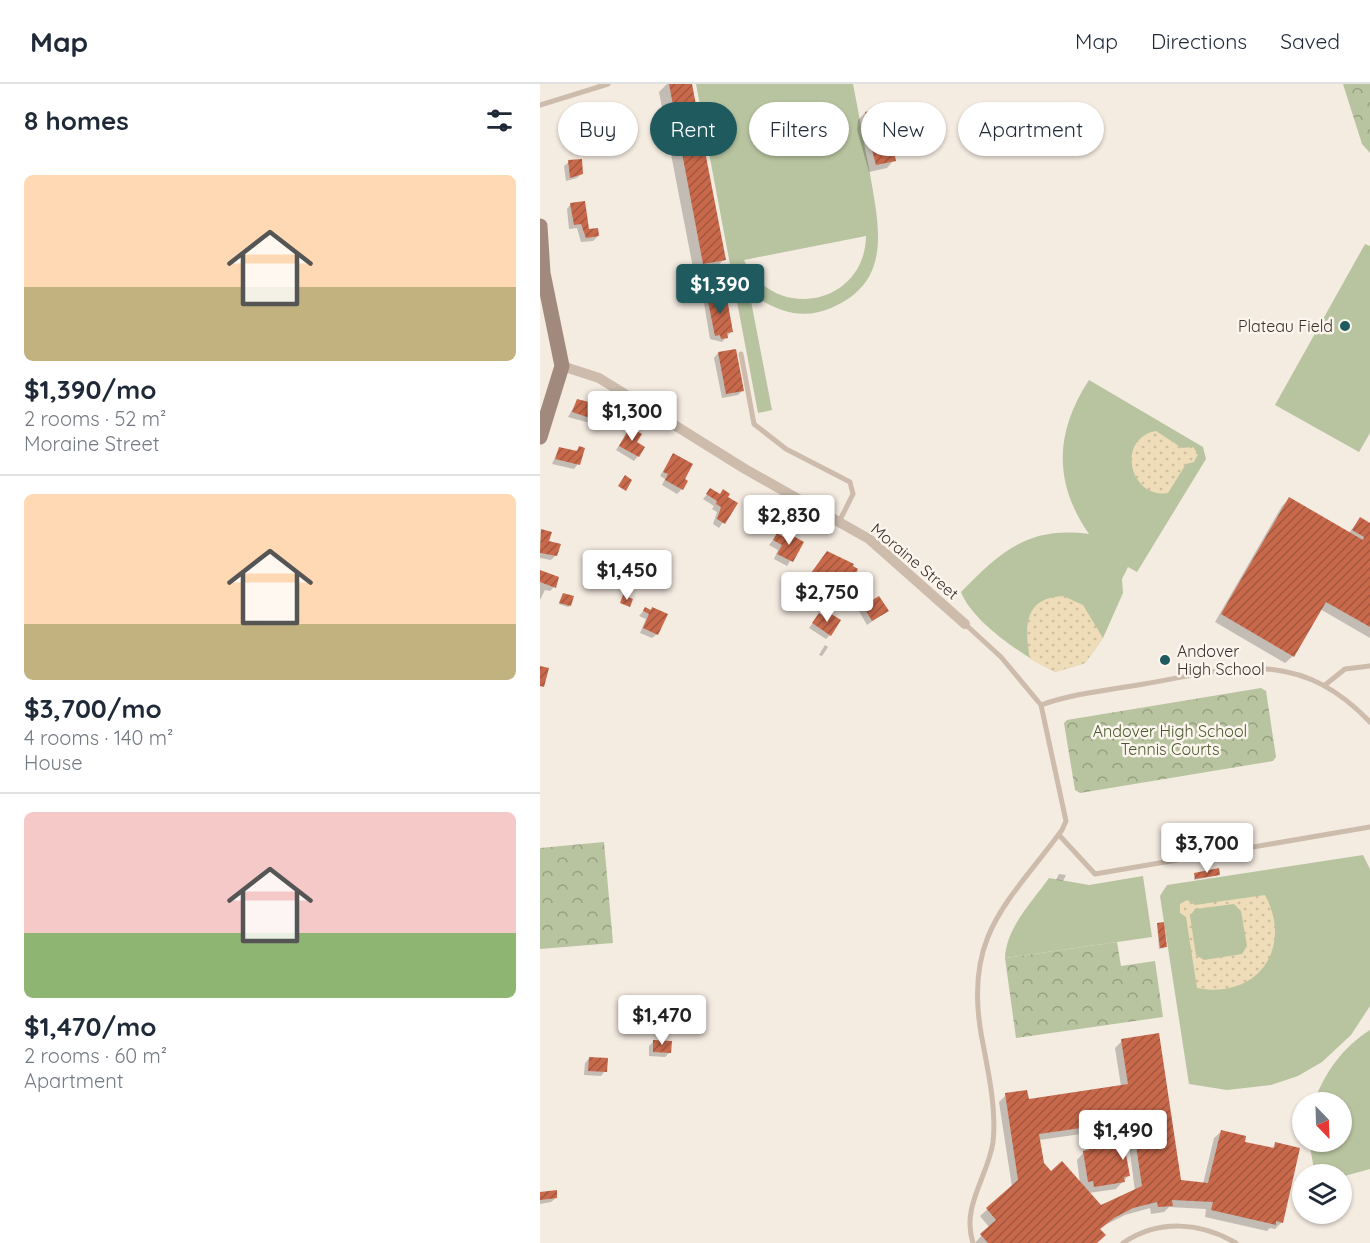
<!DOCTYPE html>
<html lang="en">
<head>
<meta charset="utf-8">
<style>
	:root { --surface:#fff; --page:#f2f2f3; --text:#1f2937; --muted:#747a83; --line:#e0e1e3; --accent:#1f5a5e }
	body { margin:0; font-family:Quicksand,sans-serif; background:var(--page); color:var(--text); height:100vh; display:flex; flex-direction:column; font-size:22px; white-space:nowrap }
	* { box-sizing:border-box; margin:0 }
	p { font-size:20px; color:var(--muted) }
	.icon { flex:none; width:33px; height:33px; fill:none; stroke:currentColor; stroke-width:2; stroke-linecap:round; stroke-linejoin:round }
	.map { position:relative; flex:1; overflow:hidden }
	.panel { display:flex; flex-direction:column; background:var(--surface); width:540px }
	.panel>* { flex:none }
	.banner { position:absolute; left:18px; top:18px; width:570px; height:54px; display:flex; gap:12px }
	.needle { width:39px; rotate:157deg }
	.controls { position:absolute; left:752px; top:1008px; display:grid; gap:12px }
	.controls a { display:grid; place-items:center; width:60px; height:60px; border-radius:50%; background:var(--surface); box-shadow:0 2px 4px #0004; font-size:30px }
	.price { position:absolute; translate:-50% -51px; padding:0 14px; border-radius:6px; background:#fff; color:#222; font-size:20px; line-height:39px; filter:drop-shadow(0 2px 3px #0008) }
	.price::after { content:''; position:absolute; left:50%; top:36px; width:18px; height:14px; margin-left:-9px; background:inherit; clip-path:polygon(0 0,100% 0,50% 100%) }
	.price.on { background:var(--accent); color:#fff }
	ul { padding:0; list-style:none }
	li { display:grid; align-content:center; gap:12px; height:318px; padding:0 24px }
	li+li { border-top:2px solid var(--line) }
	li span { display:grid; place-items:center; height:186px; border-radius:9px; color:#555 }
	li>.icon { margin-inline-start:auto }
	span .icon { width:108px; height:108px; fill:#fffc; stroke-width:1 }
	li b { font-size:26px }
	h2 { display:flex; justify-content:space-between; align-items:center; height:72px; padding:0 24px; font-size:26px }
	.pill { padding:0 21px; border-radius:27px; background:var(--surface); box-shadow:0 2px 4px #0004; font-size:21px; line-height:54px }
	.pill.on { background:var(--accent); color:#fff }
	header { display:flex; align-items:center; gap:36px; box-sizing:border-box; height:84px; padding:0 30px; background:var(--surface); border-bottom:2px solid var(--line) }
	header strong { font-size:28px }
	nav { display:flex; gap:33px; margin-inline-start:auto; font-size:21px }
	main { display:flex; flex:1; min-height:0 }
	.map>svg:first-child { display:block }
	.grass { fill:#b8c4a0; fill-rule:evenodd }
	.sand { fill:url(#sand-dots); fill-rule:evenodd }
	.park { fill:url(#park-crowns) }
	.shadow { fill:#0003; fill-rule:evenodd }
	.building { fill:url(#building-hatch); fill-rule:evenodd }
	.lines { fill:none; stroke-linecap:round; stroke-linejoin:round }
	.lane { stroke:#cdbbac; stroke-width:5 }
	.street { stroke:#cdbbac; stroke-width:10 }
	.secondary { stroke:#a18a7d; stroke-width:15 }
	.poi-dot { fill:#1f5a5e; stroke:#fbf5ee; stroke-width:2 }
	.labels { text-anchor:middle; stroke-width:5; stroke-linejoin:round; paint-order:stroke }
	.poi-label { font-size:16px; fill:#3b302b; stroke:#fbf5ee; text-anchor:end }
	.street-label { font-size:16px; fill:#3b302b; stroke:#fbf5ee }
	.park-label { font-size:16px; fill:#4a5a2e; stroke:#fbf5ee }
</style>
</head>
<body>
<header>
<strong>Map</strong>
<nav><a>Map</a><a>Directions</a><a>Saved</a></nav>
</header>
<main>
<section class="panel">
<h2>8 homes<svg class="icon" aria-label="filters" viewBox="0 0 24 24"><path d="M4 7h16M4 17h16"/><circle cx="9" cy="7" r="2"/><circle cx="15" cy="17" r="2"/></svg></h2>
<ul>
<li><span style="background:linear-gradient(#ffd9b3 60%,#c2b280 0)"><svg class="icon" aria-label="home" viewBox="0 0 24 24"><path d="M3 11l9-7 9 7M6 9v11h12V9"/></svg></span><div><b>$1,390/mo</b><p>2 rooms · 52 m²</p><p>Moraine Street</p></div></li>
<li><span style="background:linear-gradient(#ffd9b3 70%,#c2b280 0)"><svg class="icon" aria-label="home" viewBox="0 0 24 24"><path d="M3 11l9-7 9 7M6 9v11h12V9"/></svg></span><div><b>$3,700/mo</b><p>4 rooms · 140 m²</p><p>House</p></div></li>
<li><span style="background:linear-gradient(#f6c9c9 65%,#8fb573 0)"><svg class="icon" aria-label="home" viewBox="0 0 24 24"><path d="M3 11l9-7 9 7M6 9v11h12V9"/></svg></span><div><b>$1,470/mo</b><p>2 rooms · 60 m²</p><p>Apartment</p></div></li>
</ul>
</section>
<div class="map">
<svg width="830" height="1159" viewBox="0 0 830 1159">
	<defs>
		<pattern id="sand-dots" width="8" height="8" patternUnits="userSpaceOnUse" patternTransform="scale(1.5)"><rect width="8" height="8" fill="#efdcb8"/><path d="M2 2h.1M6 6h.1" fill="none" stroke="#cebd9e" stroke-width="1.8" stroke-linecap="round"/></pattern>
		<pattern id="park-crowns" width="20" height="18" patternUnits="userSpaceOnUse" patternTransform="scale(1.5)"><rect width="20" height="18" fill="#b8c4a0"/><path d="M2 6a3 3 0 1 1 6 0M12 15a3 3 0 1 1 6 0" fill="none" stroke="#97a083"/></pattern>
		<pattern id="building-hatch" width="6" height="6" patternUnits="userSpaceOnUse" patternTransform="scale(1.5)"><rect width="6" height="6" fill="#c8694b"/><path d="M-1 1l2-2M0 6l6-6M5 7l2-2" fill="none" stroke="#a4573f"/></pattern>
	</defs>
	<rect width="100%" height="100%" fill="#f4ebe1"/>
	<!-- grass -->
	<path class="grass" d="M 156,0 L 313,0 C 319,30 324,60 330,90 C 339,143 353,198 291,224 C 264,236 237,228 214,211 L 210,212 L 232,326 L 218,329 ZM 326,152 C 325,222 233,239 204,176 Z
		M 825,160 L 830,162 L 830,349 L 819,368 L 735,321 Z
		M 549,296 L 663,363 L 666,375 L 597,488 L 588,483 L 582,495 L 583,509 L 563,554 L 545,579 L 515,588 C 485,573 433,539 421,508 C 461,468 487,442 549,450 C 513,398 515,348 549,296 Z
		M 823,771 L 830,785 L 830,922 L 811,951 L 782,978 L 758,992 L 731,1001 L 687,1006 L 649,1000 L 620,812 L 627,801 Z
		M 603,792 L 612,853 L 465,874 C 466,844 492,818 509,794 L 549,801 Z
		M 830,946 L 830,1085 L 801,1093 L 801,1090 L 775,1090 L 769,1058 L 801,1058 L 801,1018 L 774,1018 C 785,988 803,963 830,946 Z"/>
	<!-- sand -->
	<path class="sand" d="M 616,347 L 642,364 L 653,363 L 658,370 L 654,378 L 646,380 L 628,409 C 589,415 576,354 616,347 Z
		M 523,512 L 543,521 L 563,554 L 545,579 L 515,588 L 490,575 C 485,545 482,514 523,512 Z
		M 725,811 C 754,864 717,916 657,904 L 646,833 L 640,829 L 640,820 L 647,816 L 655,821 ZM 694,820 L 701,827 L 707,862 L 702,870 L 664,876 L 656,871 L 650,832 L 655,825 Z"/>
	<!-- park -->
	<path class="park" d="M 803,0 L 830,0 L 830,69 L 822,60 Z
		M 721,604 L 726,607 L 736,673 L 733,677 L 540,709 L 535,706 L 524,639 L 527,636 Z
		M 64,758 L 73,859 L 0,865 L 0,764 Z
		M 577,858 L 581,882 L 615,877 L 623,933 L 476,954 L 465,874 Z"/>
	<!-- shadow -->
	<path class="shadow" d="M 127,0 L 150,0 L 184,175 L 175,185 L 154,189 L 119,8 Z
		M 325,29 L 348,47 L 353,43 L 361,59 L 351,62 L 354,76 L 347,84 L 329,88 L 317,46 L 318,36 Z
		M 47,63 L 57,70 L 45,72 Z
		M 29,78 L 41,90 L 37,94 L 26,97 L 24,82 Z
		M 31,120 L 48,147 L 58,152 L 53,157 L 41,158 L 37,144 L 29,145 L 27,125 Z
		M 168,214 L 191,248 L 182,258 L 170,255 L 164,219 Z
		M 178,269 L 202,307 L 198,311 L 182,314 L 174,274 Z
		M 37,317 L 50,323 L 58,336 L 53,340 L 28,333 Z
		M 90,345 L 98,372 L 94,377 L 76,366 Z
		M 39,364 L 38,380 L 34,385 L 12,380 L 19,365 L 35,368 Z
		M 133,371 L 143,396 L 142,405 L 137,410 L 122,401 L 125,395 L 120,392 Z
		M 171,406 L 196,420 L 179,444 L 173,440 L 177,428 L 172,425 L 174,422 L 163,415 Z
		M 749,415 L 808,450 L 820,435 L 830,440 L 830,554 L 780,525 L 753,572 L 745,579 L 675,538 L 742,422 Z
		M 1,446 L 16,471 L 11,476 L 0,474 Z
		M 237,451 L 262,458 L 247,482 L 234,475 L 238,466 L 229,461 Z
		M 287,469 L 316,486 L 306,508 L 299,515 L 275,499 L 272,501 L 265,497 Z
		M 0,488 L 14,503 L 10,507 L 5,506 L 0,516 Z
		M 23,510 L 30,522 L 28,523 L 19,520 Z
		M 323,523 L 347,527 L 327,541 L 319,527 Z
		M 105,525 L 110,527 L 117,550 L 112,554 L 100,549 L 106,535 L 99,532 Z
		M 279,531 L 284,534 L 290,551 L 286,555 L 269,544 Z
		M 285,561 L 288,563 L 282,572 L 279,571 Z
		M 519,790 L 526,791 L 523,797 L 516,796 Z
		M 655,790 L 679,791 L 654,796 Z
		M 617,840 L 626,862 L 624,864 L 619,865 Z
		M 114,957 L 130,968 L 125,973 L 109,972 L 109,962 Z
		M 582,957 L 640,1098 L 663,1100 L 674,1054 L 682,1047 L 703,1059 L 731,1065 L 736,1060 L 742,1138 L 735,1145 L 730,1144 L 727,1147 L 665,1133 L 666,1125 L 629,1123 L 624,1128 L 611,1130 L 610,1124 L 585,1131 L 565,1141 L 559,1146 L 556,1159 L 435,1159 L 449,1143 L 440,1132 L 472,1103 L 459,1018 L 466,1011 L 487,1017 L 581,1002 L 575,964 ZM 569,1046 L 571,1059 L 549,1062 L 537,1076 L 540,1100 L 511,1089 L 502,1079 L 499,1056 ZM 588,1054 L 595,1107 L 560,1122 L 549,1109 L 576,1105 L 589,1091 L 582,1055 Z
		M 50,974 L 65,987 L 61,992 L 44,991 L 45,979 Z
		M 0,1108 L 15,1108 L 16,1114 L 11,1118 L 0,1120 Z"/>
	<!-- building -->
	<path class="building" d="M 129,0 L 152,0 L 186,176 L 163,180 Z
		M 345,23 L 356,77 L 336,81 L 324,37 L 326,37 L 325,28 Z
		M 359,40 L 363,59 L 356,61 L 352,42 Z
		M 46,61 L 58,61 L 59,71 L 46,71 Z
		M 42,75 L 43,90 L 30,94 L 28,76 Z
		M 45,117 L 49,145 L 58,144 L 59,152 L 46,154 L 41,140 L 34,141 L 30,119 Z
		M 186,209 L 193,248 L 187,249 L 188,254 L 181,255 L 180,251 L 175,252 L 167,213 Z
		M 196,265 L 204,307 L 186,310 L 178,268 Z
		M 37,315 L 53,319 L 52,322 L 63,327 L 59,337 L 32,328 Z
		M 90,343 L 102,350 L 97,358 L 105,363 L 99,373 L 79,362 Z
		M 39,362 L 45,364 L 40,381 L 15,375 L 19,363 L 37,367 Z
		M 133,369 L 153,380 L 145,395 L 148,397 L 143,406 L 125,396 L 128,390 L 123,388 Z
		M 85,391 L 92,396 L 86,407 L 78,402 Z
		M 170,404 L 180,410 L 183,405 L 190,410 L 188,413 L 198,419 L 185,440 L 177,435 L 181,423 L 176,420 L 177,417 L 166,410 Z
		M 749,413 L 823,456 L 824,453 L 812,446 L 820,433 L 830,439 L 830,543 L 786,518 L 754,573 L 681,530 Z
		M 1,445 L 12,448 L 9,457 L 21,460 L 17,472 L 0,469 Z
		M 237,449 L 245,454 L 248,449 L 264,458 L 253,478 L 237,470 L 242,461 L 233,456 Z
		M 287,467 L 314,480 L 313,482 L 318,485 L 307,508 L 282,492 L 280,495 L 271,489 Z
		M 0,486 L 19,493 L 16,504 L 0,498 Z
		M 23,509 L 34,512 L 31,522 L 19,519 Z
		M 83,511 L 93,515 L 90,523 L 80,519 Z
		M 339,512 L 349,527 L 332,537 L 323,522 Z
		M 105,523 L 111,526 L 112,523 L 128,530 L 118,551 L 103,544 L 109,530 L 103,527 Z
		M 288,528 L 301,536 L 291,552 L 272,539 L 279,529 L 285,533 Z
		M 0,582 L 9,584 L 4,603 L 0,602 Z
		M 679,784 L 680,791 L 655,795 L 654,789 Z
		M 624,838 L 627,863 L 620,864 L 617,839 Z
		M 619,949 L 641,1096 L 668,1099 L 681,1046 L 706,1052 L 705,1058 L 734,1064 L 735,1058 L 760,1064 L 743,1139 L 736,1137 L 736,1141 L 671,1126 L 673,1118 L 632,1116 L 633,1122 L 618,1123 L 617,1118 L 593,1124 L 574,1134 L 560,1145 L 566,1151 L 557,1159 L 448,1159 L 440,1150 L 456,1136 L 446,1124 L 478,1096 L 465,1009 L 487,1006 L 489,1015 L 588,1000 L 581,955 ZM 576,1039 L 579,1056 L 548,1061 L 549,1066 L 543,1067 L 548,1098 L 553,1097 L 554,1103 L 585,1098 L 584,1093 L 590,1092 L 581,1044 L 585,1044 L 586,1049 L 594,1048 L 602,1102 L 561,1121 L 522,1077 L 511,1087 L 504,1079 L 499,1050 Z
		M 113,956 L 132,957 L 131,969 L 113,968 Z
		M 49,973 L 68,974 L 67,988 L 48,987 Z
		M 17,1106 L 17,1114 L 0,1116 L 0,1108 Z"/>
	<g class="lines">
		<!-- lane -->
		<path class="lane" d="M 0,21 L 68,0
			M 201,270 L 214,340 L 246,365 L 310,398 L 313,410 L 299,438
			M 425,540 L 461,573 L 501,621
			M 785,601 L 805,585 L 830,582
			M 519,751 L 555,790 L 830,743
			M 433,1159 C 421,1122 448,1093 453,1058 C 457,1023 447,983 441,949 C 424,850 469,818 522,746 L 526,737 L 501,621 C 535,609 569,606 604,600 C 695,584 758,563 830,638
			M 583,1159 C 619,1135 660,1138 696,1159"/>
		<!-- street -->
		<path class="street" d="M 22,282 L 59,294 L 205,385 L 329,455 L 425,540"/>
		<!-- secondary -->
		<path class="secondary" d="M 0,142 L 3,189 L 22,282 L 0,353"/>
	</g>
	<!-- markers -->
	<g class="poi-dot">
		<circle cx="805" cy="242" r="6"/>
		<circle cx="625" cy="576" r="6"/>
	</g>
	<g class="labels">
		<!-- poi labels -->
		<g class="poi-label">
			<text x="793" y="248">Plateau Field</text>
			<text x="637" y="573" text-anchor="start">Andover<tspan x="637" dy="18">High School</tspan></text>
		</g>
		<!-- street labels -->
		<g class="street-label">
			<text transform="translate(375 477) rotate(40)" y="6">Moraine Street</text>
		</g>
		<!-- park labels -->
		<g class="park-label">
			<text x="630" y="653">Andover High School<tspan x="630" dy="18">Tennis Courts</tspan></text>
		</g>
	</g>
</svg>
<div class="controls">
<a><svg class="needle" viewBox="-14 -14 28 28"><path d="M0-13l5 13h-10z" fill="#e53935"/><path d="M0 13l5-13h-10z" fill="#747a83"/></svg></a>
<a><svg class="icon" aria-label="layers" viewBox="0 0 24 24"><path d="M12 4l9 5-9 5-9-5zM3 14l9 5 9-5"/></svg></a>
</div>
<b class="price on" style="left:180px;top:231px">$1,390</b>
<b class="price" style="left:92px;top:358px">$1,300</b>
<b class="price" style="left:249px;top:462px">$2,830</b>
<b class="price" style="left:87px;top:517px">$1,450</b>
<b class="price" style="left:287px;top:539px">$2,750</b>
<b class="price" style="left:667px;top:790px">$3,700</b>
<b class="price" style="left:122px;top:962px">$1,470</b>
<b class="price" style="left:583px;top:1077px">$1,490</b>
<div class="banner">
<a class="pill">Buy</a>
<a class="pill on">Rent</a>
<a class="pill">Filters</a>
<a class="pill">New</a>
<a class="pill">Apartment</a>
</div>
</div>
</main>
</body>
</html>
